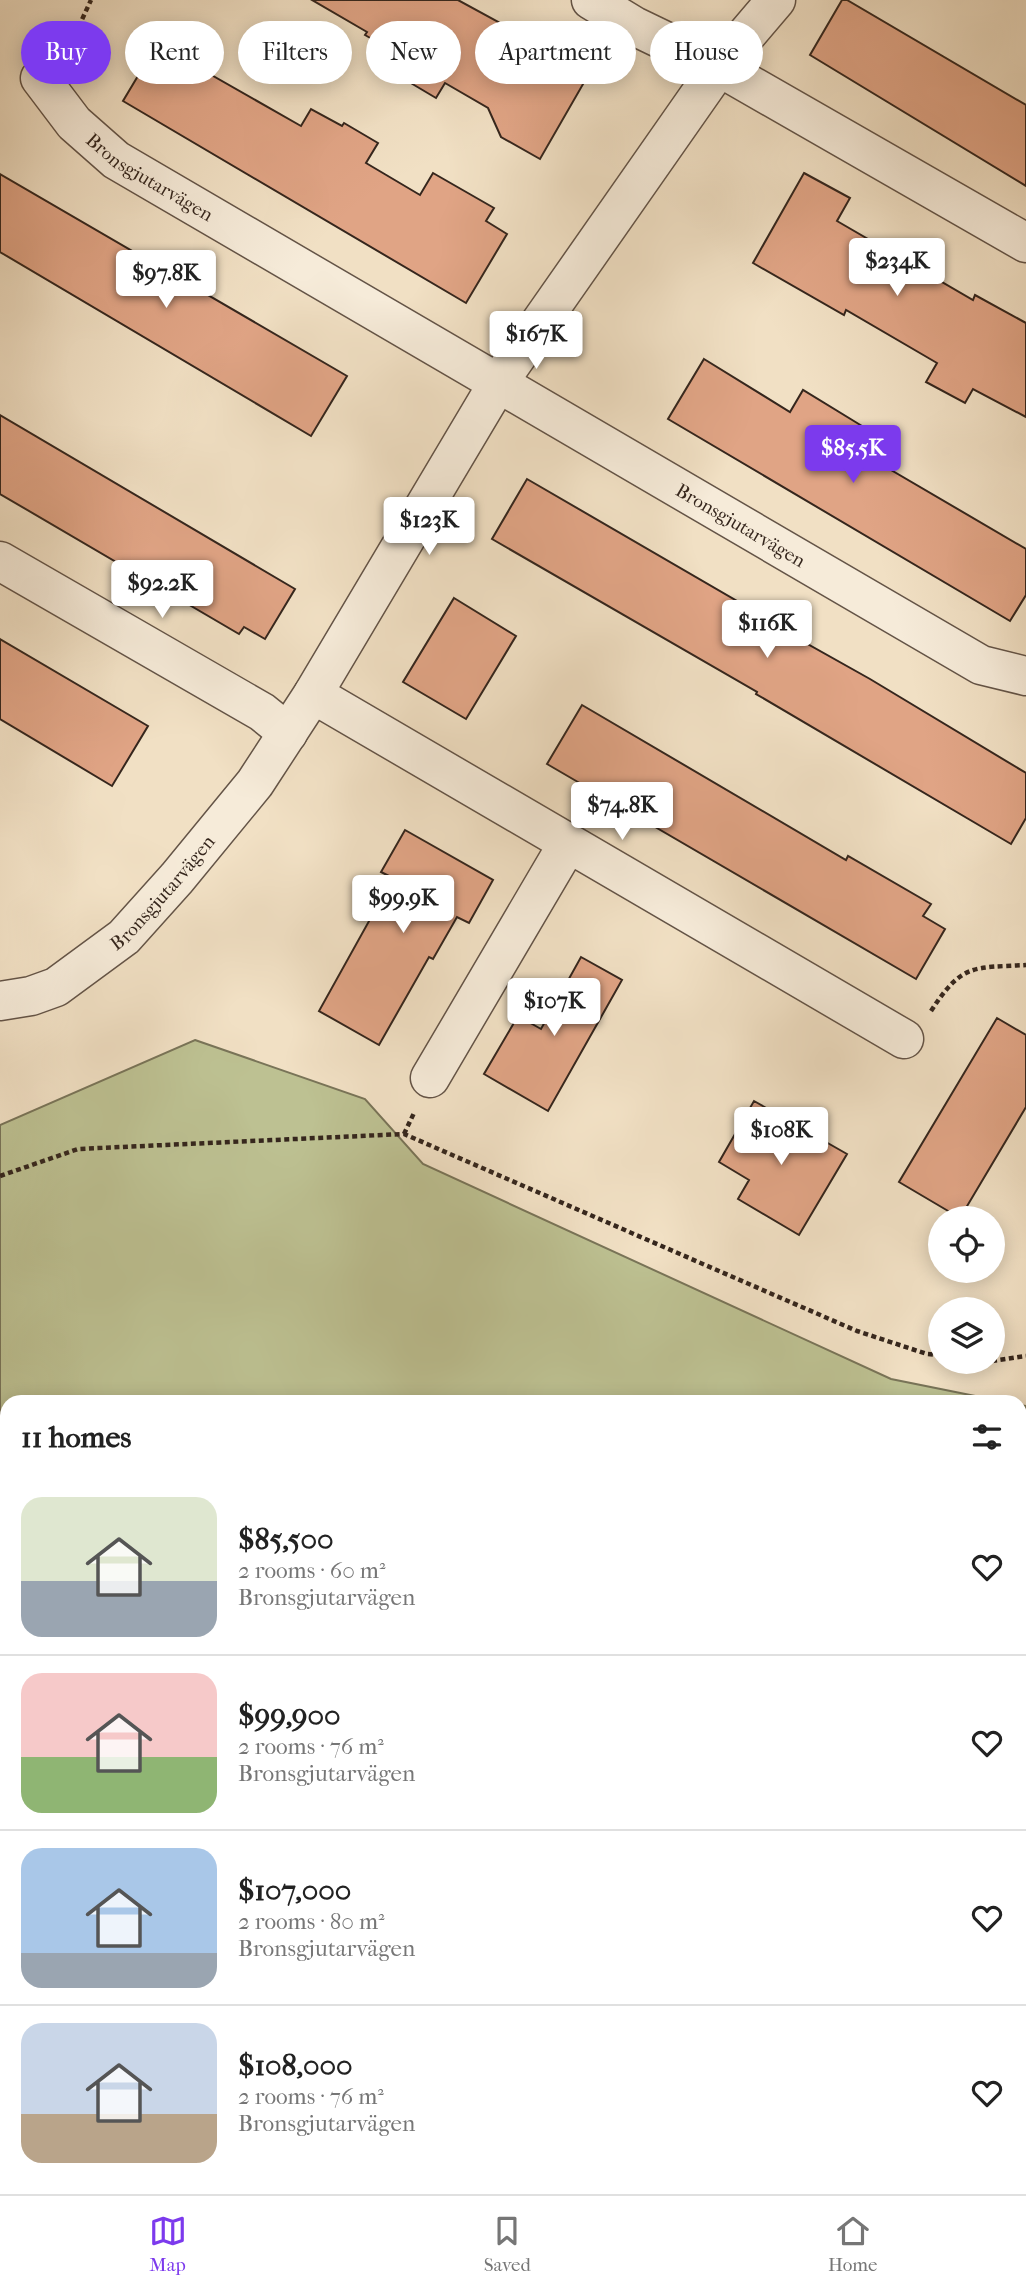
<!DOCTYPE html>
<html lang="en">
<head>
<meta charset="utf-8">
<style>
	:root { --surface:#fff; --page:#f2f2f2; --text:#222; --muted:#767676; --line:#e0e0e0; --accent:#7c3aed }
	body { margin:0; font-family:"IM FELL French Canon",serif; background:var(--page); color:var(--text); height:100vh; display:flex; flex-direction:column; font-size:26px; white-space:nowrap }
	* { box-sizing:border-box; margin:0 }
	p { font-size:23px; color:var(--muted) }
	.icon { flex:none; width:38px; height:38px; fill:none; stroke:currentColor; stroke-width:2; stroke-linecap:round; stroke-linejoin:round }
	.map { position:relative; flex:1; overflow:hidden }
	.drawer { position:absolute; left:0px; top:1395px; width:1027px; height:800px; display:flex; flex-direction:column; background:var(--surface); border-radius:21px 21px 0 0; box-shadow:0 4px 18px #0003 }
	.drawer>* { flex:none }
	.hud { position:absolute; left:21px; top:21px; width:985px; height:63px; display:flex; gap:14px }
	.controls { position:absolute; left:928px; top:1206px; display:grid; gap:14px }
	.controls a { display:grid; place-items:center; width:77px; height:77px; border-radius:50%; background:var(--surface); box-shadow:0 4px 18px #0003; font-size:35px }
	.price { position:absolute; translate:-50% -60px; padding:0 16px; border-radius:7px; background:#fff; color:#222; font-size:23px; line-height:46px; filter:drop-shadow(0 2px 4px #0008) }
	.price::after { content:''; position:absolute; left:50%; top:42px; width:21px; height:16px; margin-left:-10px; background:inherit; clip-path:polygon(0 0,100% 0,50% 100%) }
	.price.on { background:var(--accent); color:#fff }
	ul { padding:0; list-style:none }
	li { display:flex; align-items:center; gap:21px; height:175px; padding:0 21px }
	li+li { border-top:2px solid var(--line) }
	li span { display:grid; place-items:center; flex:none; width:196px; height:140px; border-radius:21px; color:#555 }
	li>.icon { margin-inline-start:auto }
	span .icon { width:84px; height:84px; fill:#fffc; stroke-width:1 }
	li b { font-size:30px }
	h2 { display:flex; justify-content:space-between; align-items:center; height:84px; padding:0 21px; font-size:30px }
	.pill { padding:0 24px; border-radius:32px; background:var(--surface); box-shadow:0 4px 18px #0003; font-size:24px; line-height:63px }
	.pill.on { background:var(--accent); color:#fff }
	.tab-bar { display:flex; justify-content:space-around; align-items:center; height:98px; border-top:2px solid var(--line); background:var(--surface); font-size:19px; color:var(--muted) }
	.tab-bar a { display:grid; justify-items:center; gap:4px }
	.tab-bar .on { color:var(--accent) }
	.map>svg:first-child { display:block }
	.green { fill:#bdc192; stroke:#797458; stroke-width:2 }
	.building { fill:#e0a485; stroke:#35261d; stroke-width:2 }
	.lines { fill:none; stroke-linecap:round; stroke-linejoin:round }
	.minor-casing { stroke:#645447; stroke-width:41 }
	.path { stroke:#35261d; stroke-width:4.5; stroke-dasharray:5 3.5; stroke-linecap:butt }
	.minor { stroke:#f6ebd9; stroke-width:38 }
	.labels { text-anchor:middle; stroke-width:6; stroke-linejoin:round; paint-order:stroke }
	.street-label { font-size:19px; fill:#35261d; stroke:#f6ebd9 }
</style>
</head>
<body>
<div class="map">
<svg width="1026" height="2194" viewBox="0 0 1026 2194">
	<rect width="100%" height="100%" fill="#f1e0c4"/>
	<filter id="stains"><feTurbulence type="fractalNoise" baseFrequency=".00286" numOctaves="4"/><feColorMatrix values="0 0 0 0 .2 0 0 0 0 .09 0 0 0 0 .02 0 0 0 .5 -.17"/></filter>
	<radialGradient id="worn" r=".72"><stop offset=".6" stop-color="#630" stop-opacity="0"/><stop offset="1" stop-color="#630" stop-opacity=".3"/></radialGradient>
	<!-- green -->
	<path class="green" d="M 195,1040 L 365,1099 L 423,1164 L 891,1379 L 1005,1402 L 7,1402 L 7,2188 L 1020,2188 L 1020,1405 L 1026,1406 L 1026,2194 L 0,2194 L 0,1125 Z"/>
	<!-- building -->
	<path class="building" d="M 312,0 L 458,0 L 590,72 L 540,159 L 501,137 L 488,108 L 445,83 L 436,98 L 399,76 L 409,60 L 365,35 L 367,32 Z
		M 842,0 L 847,0 L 1026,105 L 1026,186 L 810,55 Z
		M 157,44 L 301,126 L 311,109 L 342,126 L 344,123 L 378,143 L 366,163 L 420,195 L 433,173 L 494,208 L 486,221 L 507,234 L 466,303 L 123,101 Z
		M 804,173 L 850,198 L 837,221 L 973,300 L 975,295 L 1026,323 L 1026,417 L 973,389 L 965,403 L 926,382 L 937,363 L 846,310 L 844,315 L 753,263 Z
		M 0,174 L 347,376 L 311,436 L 0,252 Z
		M 704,359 L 790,412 L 803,390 L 862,426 L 850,446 L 1026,549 L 1026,595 L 1010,621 L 668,419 Z
		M 0,415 L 295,589 L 265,639 L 244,627 L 239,634 L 0,494 Z
		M 527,479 L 782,627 L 781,629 L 870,679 L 1026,773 L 1026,818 L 1011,844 L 756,694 L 757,692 L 492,539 Z
		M 454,598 L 516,636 L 466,719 L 403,682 Z
		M 0,639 L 148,726 L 112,786 L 0,719 Z
		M 582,705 L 846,860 L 848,856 L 931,904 L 923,916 L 945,929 L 916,979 L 547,764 Z
		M 405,830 L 493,880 L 469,923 L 457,917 L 433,959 L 429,957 L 379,1045 L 319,1011 L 393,878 L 381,872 Z
		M 581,957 L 622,980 L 548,1111 L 484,1074 L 518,1016 L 541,1029 Z
		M 997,1018 L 1026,1035 L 1026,1107 L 960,1218 L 899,1182 Z
		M 754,1101 L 847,1154 L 799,1235 L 738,1199 L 749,1180 L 719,1162 Z"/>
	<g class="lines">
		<defs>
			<g id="minor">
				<path d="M 591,0 L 634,26 L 719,67 L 1026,243"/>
				<path id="s1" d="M 40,78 L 74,123 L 116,160 L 981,665 L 1026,676"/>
				<path d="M 0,561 L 262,712 L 288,733"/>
				<path d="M 313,694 L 904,1039"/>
				<path id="s2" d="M 0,1001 L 31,996 L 56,987 L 124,937 L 177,878 L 255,783 L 313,694 L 498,383 L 719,67 L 776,0"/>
				<path d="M 430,1078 L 567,845"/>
			</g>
		</defs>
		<!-- minor casing -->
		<use href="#minor" class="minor-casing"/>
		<!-- path -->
		<path class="path" d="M 63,47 L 79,26 L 91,0
			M 931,1011 C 962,963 973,968 1026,965
			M 404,1134 L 414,1113
			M 0,1176 L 78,1149 L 404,1134 L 857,1331 L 927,1354 L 940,1355
			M 992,1361 L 1026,1356"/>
		<!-- minor -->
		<use href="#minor" class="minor"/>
	</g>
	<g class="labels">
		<!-- street labels -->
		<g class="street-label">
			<text dy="7" stroke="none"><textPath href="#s1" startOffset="150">Bronsgjutarvägen</textPath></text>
			<text dy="7" stroke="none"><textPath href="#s1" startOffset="836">Bronsgjutarvägen</textPath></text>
			<text dy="7" stroke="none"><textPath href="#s2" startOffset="201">Bronsgjutarvägen</textPath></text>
		</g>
	</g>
	<rect width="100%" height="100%" filter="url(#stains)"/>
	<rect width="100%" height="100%" fill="url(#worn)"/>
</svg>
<div class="controls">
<a><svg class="icon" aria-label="locate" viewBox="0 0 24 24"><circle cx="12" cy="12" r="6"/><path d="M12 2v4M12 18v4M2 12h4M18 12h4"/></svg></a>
<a><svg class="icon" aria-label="layers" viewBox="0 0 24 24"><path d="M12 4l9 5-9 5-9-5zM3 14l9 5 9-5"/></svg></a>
</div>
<b class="price" style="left:897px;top:298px">$234K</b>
<b class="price" style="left:166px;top:310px">$97.8K</b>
<b class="price" style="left:536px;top:371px">$167K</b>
<b class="price on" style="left:853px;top:485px">$85.5K</b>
<b class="price" style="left:429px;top:557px">$123K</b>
<b class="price" style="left:162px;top:620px">$92.2K</b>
<b class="price" style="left:767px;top:660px">$116K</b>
<b class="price" style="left:622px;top:842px">$74.8K</b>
<b class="price" style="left:403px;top:935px">$99.9K</b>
<b class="price" style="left:554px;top:1038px">$107K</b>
<b class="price" style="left:781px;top:1167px">$108K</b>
<div class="hud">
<a class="pill on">Buy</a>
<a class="pill">Rent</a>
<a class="pill">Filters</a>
<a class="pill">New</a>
<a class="pill">Apartment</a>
<a class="pill">House</a>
</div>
<section class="drawer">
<h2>11 homes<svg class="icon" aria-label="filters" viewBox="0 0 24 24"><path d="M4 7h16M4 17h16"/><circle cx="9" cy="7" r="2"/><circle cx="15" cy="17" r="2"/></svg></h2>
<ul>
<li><span style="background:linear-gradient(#dfe7d0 60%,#9aa5b1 0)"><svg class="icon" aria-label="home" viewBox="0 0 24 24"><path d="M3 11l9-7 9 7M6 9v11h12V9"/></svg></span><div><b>$85,500</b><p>2 rooms · 60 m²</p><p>Bronsgjutarvägen</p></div><svg class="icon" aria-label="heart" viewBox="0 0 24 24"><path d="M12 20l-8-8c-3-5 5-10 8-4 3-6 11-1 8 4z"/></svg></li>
<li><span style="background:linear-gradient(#f6c9c9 60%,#8fb573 0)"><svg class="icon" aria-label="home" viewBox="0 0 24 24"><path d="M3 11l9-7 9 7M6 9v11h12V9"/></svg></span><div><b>$99,900</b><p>2 rooms · 76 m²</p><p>Bronsgjutarvägen</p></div><svg class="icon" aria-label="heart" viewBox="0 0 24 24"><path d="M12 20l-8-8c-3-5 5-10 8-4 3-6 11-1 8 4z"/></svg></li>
<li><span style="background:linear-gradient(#a9c7e8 75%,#9aa5b1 0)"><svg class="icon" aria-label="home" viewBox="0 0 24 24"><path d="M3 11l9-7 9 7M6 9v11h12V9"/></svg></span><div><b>$107,000</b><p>2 rooms · 80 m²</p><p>Bronsgjutarvägen</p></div><svg class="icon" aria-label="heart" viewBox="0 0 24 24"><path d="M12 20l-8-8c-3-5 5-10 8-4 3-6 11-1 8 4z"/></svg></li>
<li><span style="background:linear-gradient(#c9d6e8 65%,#b9a48a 0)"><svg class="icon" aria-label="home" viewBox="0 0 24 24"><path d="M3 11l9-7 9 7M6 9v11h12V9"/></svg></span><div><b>$108,000</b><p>2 rooms · 76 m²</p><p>Bronsgjutarvägen</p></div><svg class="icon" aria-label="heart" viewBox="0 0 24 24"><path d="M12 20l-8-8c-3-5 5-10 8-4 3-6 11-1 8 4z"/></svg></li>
</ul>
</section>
</div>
<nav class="tab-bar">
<a class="on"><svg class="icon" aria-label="map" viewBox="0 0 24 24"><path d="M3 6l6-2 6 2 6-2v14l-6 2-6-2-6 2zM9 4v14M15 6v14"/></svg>Map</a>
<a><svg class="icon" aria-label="saved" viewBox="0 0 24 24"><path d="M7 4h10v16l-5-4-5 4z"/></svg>Saved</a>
<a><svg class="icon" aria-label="home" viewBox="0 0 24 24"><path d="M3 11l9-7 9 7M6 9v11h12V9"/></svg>Home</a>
</nav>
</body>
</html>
